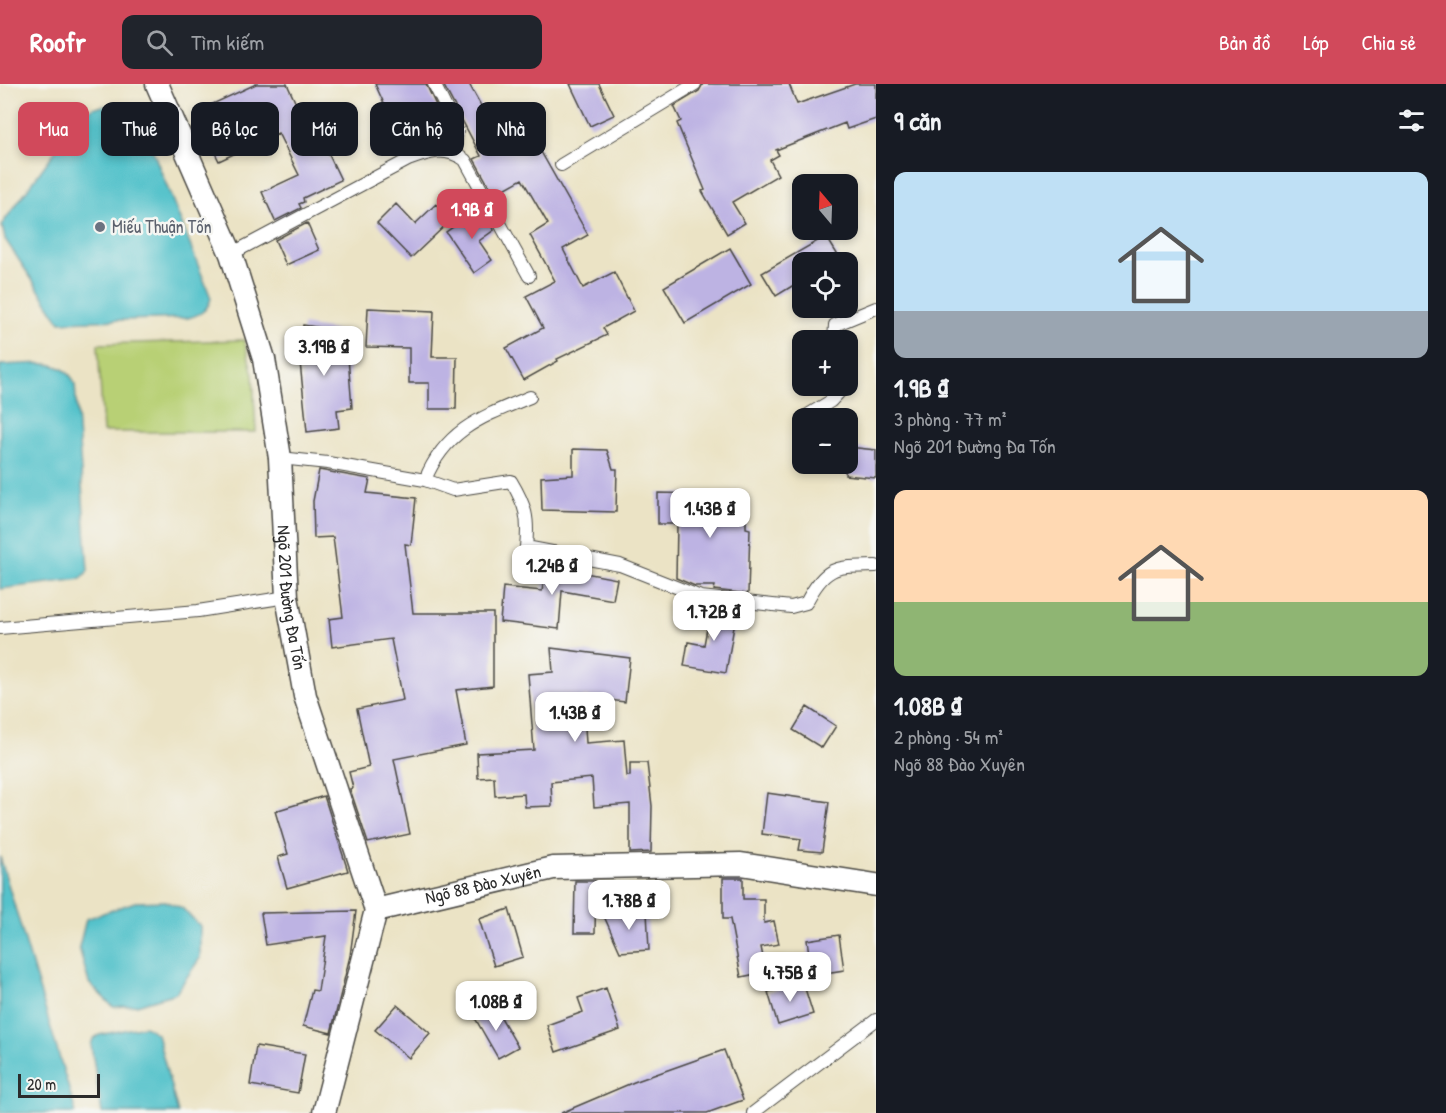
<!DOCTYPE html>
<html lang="vi">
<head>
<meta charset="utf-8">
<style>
	:root { --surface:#171b24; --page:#20242c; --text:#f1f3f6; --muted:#9ea1a6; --accent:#d1495b }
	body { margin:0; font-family:"Patrick Hand",sans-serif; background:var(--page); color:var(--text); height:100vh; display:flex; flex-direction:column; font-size:22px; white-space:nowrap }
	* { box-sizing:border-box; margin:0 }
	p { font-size:20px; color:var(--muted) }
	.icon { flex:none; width:33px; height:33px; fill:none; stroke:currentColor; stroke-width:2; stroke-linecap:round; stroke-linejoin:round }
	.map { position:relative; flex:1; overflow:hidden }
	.details { display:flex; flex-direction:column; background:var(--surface); width:570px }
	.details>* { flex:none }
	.top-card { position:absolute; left:18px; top:18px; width:570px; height:54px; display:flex; gap:12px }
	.needle { width:39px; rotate:341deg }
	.fabs { position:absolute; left:792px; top:90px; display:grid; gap:12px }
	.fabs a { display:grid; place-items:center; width:66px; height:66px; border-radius:12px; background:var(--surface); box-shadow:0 3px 9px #0003; font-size:30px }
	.scale { position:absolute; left:18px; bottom:15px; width:82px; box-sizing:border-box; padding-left:6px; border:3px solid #2b2b2b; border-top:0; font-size:16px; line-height:21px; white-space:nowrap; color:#2b2b2b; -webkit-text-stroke:4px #f6f6f2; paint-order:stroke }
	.price { position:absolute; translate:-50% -51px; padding:0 14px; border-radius:12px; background:#fff; color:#222; font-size:20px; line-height:39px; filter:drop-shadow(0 2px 3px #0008) }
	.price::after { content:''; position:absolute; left:50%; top:36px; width:18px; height:14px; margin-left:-9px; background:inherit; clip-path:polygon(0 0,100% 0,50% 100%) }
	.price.selected { background:var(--accent); color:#fff }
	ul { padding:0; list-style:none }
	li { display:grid; align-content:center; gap:12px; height:318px; padding:0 18px }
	li span { display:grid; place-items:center; height:186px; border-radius:12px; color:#555 }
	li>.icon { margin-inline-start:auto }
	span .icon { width:108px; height:108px; fill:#fffc; stroke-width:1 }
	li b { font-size:26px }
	h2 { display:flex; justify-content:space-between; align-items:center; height:72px; padding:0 18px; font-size:26px }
	.chip { padding:0 21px; border-radius:12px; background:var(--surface); box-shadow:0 3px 9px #0003; font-size:21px; line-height:54px }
	.chip.selected { background:var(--accent); color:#fff }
	header { display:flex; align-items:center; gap:36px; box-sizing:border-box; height:84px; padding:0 30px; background:var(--accent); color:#fff }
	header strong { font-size:28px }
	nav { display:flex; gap:33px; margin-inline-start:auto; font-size:21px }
	.search { width:420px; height:54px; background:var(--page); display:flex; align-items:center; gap:15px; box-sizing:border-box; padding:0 21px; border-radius:12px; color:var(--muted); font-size:22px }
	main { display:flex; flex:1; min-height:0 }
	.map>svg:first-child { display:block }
	.green { fill:#b8d075; stroke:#727e50; stroke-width:1.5 }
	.water { fill:#55c2cb; stroke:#40767b; stroke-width:1.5 }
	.building { fill:#bdb3e3 }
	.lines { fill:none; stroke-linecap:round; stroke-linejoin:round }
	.lane-casing { stroke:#484742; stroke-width:14 }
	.street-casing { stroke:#484742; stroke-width:25 }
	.lane { stroke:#fff; stroke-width:12 }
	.street { stroke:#fff; stroke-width:22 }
	.worship-dot { fill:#6b7280; stroke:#f6f6f2; stroke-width:2 }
	.labels { text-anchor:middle; stroke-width:5; stroke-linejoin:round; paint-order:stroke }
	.worship-label { font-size:18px; fill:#5b616d; stroke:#f6f6f2; text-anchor:start }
	.street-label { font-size:18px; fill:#2b2b2b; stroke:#f6f6f2 }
</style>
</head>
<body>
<header>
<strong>Roofr</strong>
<div class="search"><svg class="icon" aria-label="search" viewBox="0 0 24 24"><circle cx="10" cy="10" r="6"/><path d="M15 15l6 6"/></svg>Tìm kiếm</div>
<nav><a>Bản đồ</a><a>Lớp</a><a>Chia sẻ</a></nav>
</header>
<main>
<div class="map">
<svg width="876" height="1029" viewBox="0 0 876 1029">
	<rect width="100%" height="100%" fill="#f6f6f2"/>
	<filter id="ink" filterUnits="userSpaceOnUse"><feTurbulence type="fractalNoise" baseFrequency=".0167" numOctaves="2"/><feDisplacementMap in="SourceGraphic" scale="12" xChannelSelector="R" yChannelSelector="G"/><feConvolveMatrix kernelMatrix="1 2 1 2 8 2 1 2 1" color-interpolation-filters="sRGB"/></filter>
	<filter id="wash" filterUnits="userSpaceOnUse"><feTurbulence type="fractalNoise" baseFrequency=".008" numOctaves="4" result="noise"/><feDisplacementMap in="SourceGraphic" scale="24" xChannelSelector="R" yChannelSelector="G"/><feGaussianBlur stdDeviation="1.35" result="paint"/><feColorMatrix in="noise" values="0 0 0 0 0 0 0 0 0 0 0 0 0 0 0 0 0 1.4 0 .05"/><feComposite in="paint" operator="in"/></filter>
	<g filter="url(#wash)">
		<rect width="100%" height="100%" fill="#ebe3c5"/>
		<!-- green -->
		<path class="green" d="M 244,256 L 253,291 L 256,348 L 103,348 L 98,260 Z"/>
		<!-- water -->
		<path class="water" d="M 108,22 L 130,27 L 140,34 L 211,214 C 208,227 199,231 188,234 L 60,238 L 5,155 L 2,142 L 5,136 L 83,29 L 95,23 Z
			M 0,281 C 26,281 66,271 75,301 L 88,487 L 81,495 L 0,505 Z
			M 0,773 L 76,1029 L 0,1029 Z
			M 165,817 L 182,824 L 200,842 L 200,874 L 176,909 L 137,921 L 113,923 L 89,899 L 79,863 L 86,835 L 135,818 Z
			M 145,942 L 157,950 L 178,1029 L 102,1029 L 91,961 L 93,955 L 99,951 Z"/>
		<g id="blocks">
			<!-- building -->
			<path class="building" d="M 256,0 L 287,0 L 298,24 L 305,21 L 341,96 L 303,114 L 304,118 L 299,120 L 301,124 L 275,137 L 262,108 L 299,91 L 278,49 L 219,77 L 203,45 L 214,40 L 206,23 Z
				M 375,0 L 426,0 L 445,41 L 421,52 L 418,45 L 400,54 Z
				M 443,0 L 469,0 L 494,45 L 505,40 L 520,68 L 536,59 L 588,151 L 563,165 L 583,204 L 614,188 L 634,227 L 603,244 L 607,251 L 557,275 L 558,277 L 524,296 L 506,264 L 543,244 L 526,212 L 555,197 L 530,151 L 548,140 L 522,95 L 494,111 L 474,75 L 481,72 Z
				M 570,0 L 599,0 L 614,31 L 590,42 Z
				M 703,0 L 789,0 L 797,20 L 855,0 L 876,0 L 876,35 L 847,45 L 845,39 L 776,66 L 779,71 L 770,76 L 778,91 L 732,118 L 745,139 L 727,150 L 702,107 L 705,106 L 677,39 L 681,37 L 674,22 L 699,7 Z
				M 396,120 L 415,140 L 436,120 L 451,136 L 411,174 L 377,139 Z
				M 479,125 L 494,146 L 479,157 L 492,176 L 474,189 L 446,148 Z
				M 307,139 L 319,166 L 286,181 L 275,156 Z
				M 826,152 L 842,178 L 802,178 L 802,196 L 776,212 L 762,189 Z
				M 730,164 L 751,200 L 685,239 L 664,203 Z
				M 368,224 L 434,227 L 432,273 L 457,273 L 456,325 L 429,325 L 429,299 L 409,299 L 409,264 L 366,263 Z
				M 303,241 L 346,248 L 352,324 L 337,326 L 339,344 L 307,348 L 299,268 Z
				M 848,363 L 876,366 L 876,394 L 845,391 Z
				M 573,365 L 607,366 L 613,385 L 617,385 L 616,428 L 542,426 L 541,393 L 573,391 Z
				M 319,386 L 370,395 L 367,409 L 416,414 L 411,461 L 405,460 L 413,529 L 493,529 L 493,602 L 456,606 L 466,661 L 394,675 L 410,750 L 368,759 L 350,705 L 353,704 L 349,688 L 369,683 L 357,625 L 403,616 L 391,555 L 332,563 L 329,535 L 343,533 L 333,453 L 314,454 L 313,417 Z
				M 658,409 L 746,411 L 746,444 L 750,445 L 748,510 L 714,506 L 715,502 L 695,502 L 676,494 L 677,440 L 658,440 Z
				M 548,476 L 565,479 L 564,485 L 617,495 L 613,516 L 562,507 L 559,545 L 500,538 L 503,503 L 542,507 Z
				M 711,522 L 737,525 L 726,589 L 684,582 L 688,558 L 704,561 Z
				M 551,564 L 630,574 L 625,618 L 583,613 L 586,659 L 624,656 L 627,692 L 630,692 L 630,679 L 647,679 L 652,722 L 651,768 L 630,769 L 630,720 L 594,723 L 592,694 L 551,698 L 552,722 L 525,723 L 524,710 L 495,712 L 494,693 L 478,694 L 477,669 L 534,666 L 528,590 L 553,588 Z
				M 807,623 L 836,642 L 822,664 L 793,646 Z
				M 767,709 L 829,718 L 822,768 L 799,766 L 801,755 L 762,750 Z
				M 324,712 L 348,787 L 287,804 L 278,773 L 288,770 L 275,727 Z
				M 723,794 L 743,794 L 743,815 L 764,815 L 764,839 L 774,837 L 779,860 L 761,863 L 766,888 L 741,893 L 730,835 L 723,835 Z
				M 575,797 L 596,797 L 595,849 L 574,849 Z
				M 509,825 L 523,873 L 494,882 L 479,835 Z
				M 356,827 L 350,872 L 331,949 L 303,942 L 312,906 L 318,907 L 326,852 L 266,861 L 261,829 Z
				M 647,828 L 649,866 L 620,868 L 603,830 Z
				M 839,851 L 844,886 L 812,891 L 807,856 Z
				M 803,898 L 813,930 L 778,941 L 768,908 Z
				M 606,904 L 620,946 L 556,968 L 547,941 L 583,928 L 578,914 Z
				M 397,921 L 430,949 L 409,974 L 375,946 Z
				M 495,923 L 518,963 L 498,974 L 475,934 Z
				M 256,962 L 305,970 L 298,1009 L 250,1001 Z
				M 724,966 L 743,1016 L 707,1029 L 561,1029 L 634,998 Z"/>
		</g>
	</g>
	<g filter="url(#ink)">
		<use href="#blocks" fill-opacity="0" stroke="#484742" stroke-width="1.5"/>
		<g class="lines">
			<defs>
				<path id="lane" d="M 434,0 L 457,46 L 455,69
					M 561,81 L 695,0
					M 231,170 L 408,76 C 429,68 444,62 465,76 L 529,192
					M 834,256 L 835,241 L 876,224
					M 803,334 L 831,317 L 845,302
					M 280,374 L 328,379 L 425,396 L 453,406 L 511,397 C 526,422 529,434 526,463 L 620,481 L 701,513 L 791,523 L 806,519 C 826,480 837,483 876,482
					M 425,396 C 446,345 482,333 530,313
					M 0,544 L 198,527 L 287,513
					M 753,1029 L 876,936"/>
				<g id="street">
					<path id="s1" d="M 157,0 L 231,170 L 264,275 L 280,374 L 287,513 L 305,612 L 376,826 L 324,1029"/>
					<path id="s2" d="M 376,826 L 553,784 L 741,780 L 876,801"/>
				</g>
			</defs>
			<!-- lane casing -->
			<use href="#lane" class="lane-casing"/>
			<!-- street casing -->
			<use href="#street" class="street-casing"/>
			<!-- lane -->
			<use href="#lane" class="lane"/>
			<!-- street -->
			<use href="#street" class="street"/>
		</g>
	</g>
	<!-- markers -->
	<circle class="worship-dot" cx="100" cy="143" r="6"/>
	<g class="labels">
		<!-- worship labels -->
		<g class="worship-label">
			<text x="112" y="149">Miếu Thuận Tốn</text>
		</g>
		<!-- street labels -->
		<g class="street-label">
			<text dy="6" stroke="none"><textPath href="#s1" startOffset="536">Ngõ 201 Đường Đa Tốn</textPath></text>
			<text dy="6" stroke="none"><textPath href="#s2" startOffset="110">Ngõ 88 Đào Xuyên</textPath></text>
		</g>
	</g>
</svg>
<div class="fabs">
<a><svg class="needle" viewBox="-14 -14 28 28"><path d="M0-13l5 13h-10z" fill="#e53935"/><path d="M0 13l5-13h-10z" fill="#9ea1a6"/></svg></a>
<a><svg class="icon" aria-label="locate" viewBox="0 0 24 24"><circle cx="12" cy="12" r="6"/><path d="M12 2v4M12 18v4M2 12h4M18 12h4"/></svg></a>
<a>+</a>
<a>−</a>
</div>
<div class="scale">20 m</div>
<b class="price selected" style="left:472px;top:156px">1.9B ₫</b>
<b class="price" style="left:324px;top:293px">3.19B ₫</b>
<b class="price" style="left:710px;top:455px">1.43B ₫</b>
<b class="price" style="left:552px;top:512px">1.24B ₫</b>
<b class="price" style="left:714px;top:558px">1.72B ₫</b>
<b class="price" style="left:575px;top:659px">1.43B ₫</b>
<b class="price" style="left:629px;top:847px">1.78B ₫</b>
<b class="price" style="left:790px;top:919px">4.75B ₫</b>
<b class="price" style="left:496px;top:948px">1.08B ₫</b>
<div class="top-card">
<a class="chip selected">Mua</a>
<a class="chip">Thuê</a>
<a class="chip">Bộ lọc</a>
<a class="chip">Mới</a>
<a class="chip">Căn hộ</a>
<a class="chip">Nhà</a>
</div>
</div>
<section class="details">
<h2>9 căn<svg class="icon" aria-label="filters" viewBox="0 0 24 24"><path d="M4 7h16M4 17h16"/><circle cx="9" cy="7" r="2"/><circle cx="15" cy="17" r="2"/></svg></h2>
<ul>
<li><span style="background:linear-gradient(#bfe0f5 75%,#9aa5b1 0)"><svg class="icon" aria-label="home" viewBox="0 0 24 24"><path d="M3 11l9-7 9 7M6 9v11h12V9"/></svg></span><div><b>1.9B ₫</b><p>3 phòng · 77 m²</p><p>Ngõ 201 Đường Đa Tốn</p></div></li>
<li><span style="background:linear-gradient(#ffd9b3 60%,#8fb573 0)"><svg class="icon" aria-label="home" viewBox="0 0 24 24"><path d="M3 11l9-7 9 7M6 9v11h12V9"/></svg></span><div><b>1.08B ₫</b><p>2 phòng · 54 m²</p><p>Ngõ 88 Đào Xuyên</p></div></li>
</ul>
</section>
</main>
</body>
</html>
